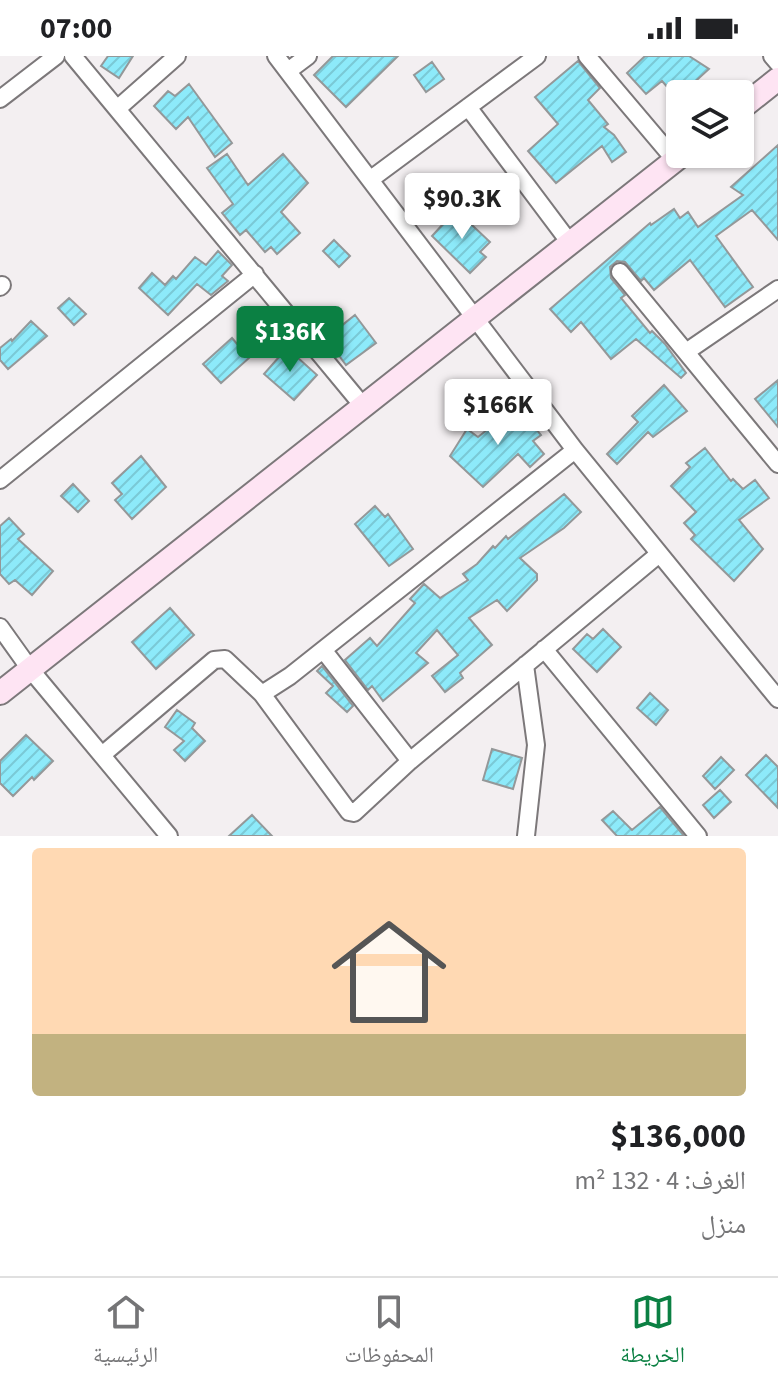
<!DOCTYPE html>
<html lang="ar">
<head>
<meta charset="utf-8">
<style>
	:root { --surface:#fff; --page:#f6f6f6; --text:#202124; --muted:#757577; --line:#e0e0e0; --accent:#0b8043 }
	body { margin:0; font-family:"Source Sans 3","Noto Naskh Arabic",sans-serif; background:var(--page); color:var(--text); direction:rtl; height:100vh; display:flex; flex-direction:column; font-size:30px; white-space:nowrap }
	* { box-sizing:border-box; margin:0 }
	p { font-size:26px; color:var(--muted) }
	.icon { flex:none; width:44px; height:44px; fill:none; stroke:currentColor; stroke-width:2; stroke-linecap:round; stroke-linejoin:round }
	.map { position:relative; height:780px; overflow:hidden; direction:ltr }
	.details { display:flex; flex-direction:column; background:var(--surface); flex:1 }
	.details>* { flex:none }
	.buttons { position:absolute; left:666px; top:24px; display:grid; gap:16px }
	.buttons a { display:grid; place-items:center; width:88px; height:88px; border-radius:8px; background:var(--surface); box-shadow:0 2px 6px #0004; font-size:40px }
	.price { position:absolute; translate:-50% -68px; padding:0 18px; border-radius:8px; background:#fff; color:#222; font-size:26px; line-height:52px; filter:drop-shadow(0 2px 4px #0008) }
	.price::after { content:''; position:absolute; left:50%; top:48px; width:24px; height:18px; margin-left:-12px; background:inherit; clip-path:polygon(0 0,100% 0,50% 100%) }
	.price.active { background:var(--accent); color:#fff }
	ul { padding:0; list-style:none }
	li { display:grid; align-content:center; gap:16px; height:424px; padding:0 32px }
	li+li { border-top:2px solid var(--line) }
	li span { display:grid; place-items:center; height:248px; border-radius:8px; color:#555 }
	li>.icon { margin-inline-start:auto }
	span .icon { width:144px; height:144px; fill:#fffc; stroke-width:1 }
	li b { font-size:34px }
	.status { display:flex; justify-content:space-between; align-items:center; height:56px; padding:0 40px; background:var(--surface); direction:ltr }
	.status svg { height:22px; fill:currentColor }
	.tab-bar { display:flex; justify-content:space-around; align-items:center; height:112px; border-top:2px solid var(--line); background:var(--surface); font-size:22px; color:var(--muted) }
	.tab-bar a { display:grid; justify-items:center; gap:4px }
	.tab-bar .active { color:var(--accent) }
	.map>svg:first-child { display:block }
	.building { fill:url(#building-hatch); stroke:#949899; stroke-width:2 }
	.lines { fill:none; stroke-linecap:round; stroke-linejoin:round }
	.street-casing { stroke:#7c787a; stroke-width:20 }
	.secondary-casing { stroke:#7c787a; stroke-width:26 }
	.street { stroke:#fff; stroke-width:16 }
	.secondary { stroke:#fee4f3; stroke-width:22 }
</style>
</head>
<body>
<div class="status"><b>07:00</b><svg viewBox="0 0 49 12"><path d="M0 12V9h3v3zM5 12V6h3v6zM10 12V3h3v9zM15 12V0h3v12zM26 1h20v11H26zM47 4h2v5h-2z"/></svg></div>
<div class="map">
<svg width="778" height="780" viewBox="0 0 778 780">
	<defs>
		<pattern id="building-hatch" width="6" height="6" patternUnits="userSpaceOnUse" patternTransform="scale(2)"><rect width="6" height="6" fill="#8deafa"/><path d="M-1 1l2-2M0 6l6-6M5 7l2-2" fill="none" stroke="#7ac9d6"/></pattern>
	</defs>
	<rect width="100%" height="100%" fill="#f3eff1"/>
	<!-- building -->
	<path class="building" d="M 108,0 L 133,0 L 119,22 L 101,10 Z
		M 333,0 L 398,0 L 346,51 L 314,19 Z
		M 645,0 L 689,0 L 709,13 L 677,42 L 662,25 L 646,38 L 627,17 Z
		M 578,5 L 600,32 L 588,44 L 608,68 L 604,71 L 614,79 L 626,96 L 612,106 L 602,90 L 556,127 L 528,95 L 558,68 L 535,41 Z
		M 432,6 L 444,23 L 426,36 L 414,19 Z
		M 189,28 L 232,87 L 215,101 L 188,61 L 176,73 L 154,50 L 168,35 L 175,40 Z
		M 778,89 L 778,184 L 752,154 L 716,180 L 753,231 L 725,251 L 690,204 L 654,234 L 644,222 L 641,225 L 625,206 L 617,205 L 610,211 L 611,222 L 625,239 L 621,242 L 650,277 L 652,275 L 665,288 L 686,317 L 681,322 L 636,283 L 611,303 L 581,266 L 571,276 L 550,253 L 650,167 L 651,169 L 674,153 L 680,162 L 688,156 L 698,171 L 743,139 L 731,131 Z
		M 227,98 L 248,129 L 283,98 L 308,127 L 281,156 L 300,177 L 277,198 L 271,191 L 265,196 L 246,174 L 240,179 L 222,157 L 233,148 L 207,112 Z
		M 456,154 L 490,186 L 480,196 L 486,201 L 470,217 L 432,180 Z
		M 334,184 L 350,200 L 339,211 L 323,195 Z
		M 218,195 L 232,209 L 222,220 L 228,225 L 211,239 L 197,228 L 168,259 L 139,232 L 152,217 L 165,229 L 173,220 L 176,223 L 195,201 L 206,209 Z
		M 69,242 L 86,258 L 74,269 L 58,252 Z
		M 355,259 L 376,287 L 346,309 L 326,282 Z
		M 31,265 L 47,280 L 8,313 L 0,304 L 0,292 L 11,283 L 12,285 Z
		M 232,282 L 249,302 L 221,327 L 203,308 Z
		M 287,292 L 317,319 L 294,344 L 264,318 Z
		M 778,324 L 778,371 L 755,343 Z
		M 664,329 L 687,355 L 653,381 L 648,376 L 617,408 L 607,398 L 638,366 L 632,360 Z
		M 517,350 L 541,379 L 533,385 L 544,398 L 530,411 L 518,398 L 483,431 L 450,400 L 467,373 L 478,381 Z
		M 705,392 L 731,425 L 733,423 L 743,433 L 755,424 L 769,442 L 739,464 L 763,493 L 734,525 L 691,483 L 695,479 L 684,467 L 696,456 L 671,430 L 690,411 L 686,407 Z
		M 141,400 L 166,431 L 132,463 L 115,444 L 122,438 L 112,427 Z
		M 73,428 L 89,445 L 78,456 L 61,440 Z
		M 564,438 L 581,456 L 564,472 L 520,502 L 537,518 L 537,524 L 507,555 L 497,544 L 469,562 L 492,589 L 460,617 L 463,622 L 445,636 L 432,620 L 458,599 L 437,574 L 416,597 L 428,607 L 383,645 L 372,630 L 368,634 L 345,604 L 370,582 L 377,590 L 415,547 L 410,543 L 424,528 L 440,542 L 468,524 L 463,518 L 477,508 L 493,490 L 495,492 L 506,480 L 508,483 Z
		M 375,450 L 385,461 L 388,458 L 413,493 L 389,510 L 355,468 Z
		M 9,462 L 24,478 L 18,483 L 53,515 L 32,539 L 15,524 L 9,528 L 0,518 L 0,470 Z
		M 170,552 L 194,579 L 156,613 L 132,586 Z
		M 603,573 L 621,591 L 597,616 L 573,593 L 587,578 L 593,583 Z
		M 322,610 L 353,650 L 347,656 L 326,637 L 333,630 L 317,615 Z
		M 650,637 L 668,654 L 656,669 L 637,652 Z
		M 177,654 L 195,667 L 192,672 L 205,685 L 185,705 L 174,694 L 184,685 L 165,671 Z
		M 26,679 L 53,705 L 34,724 L 32,721 L 13,740 L 0,727 L 0,705 Z
		M 492,693 L 522,702 L 513,733 L 483,724 Z
		M 766,699 L 778,711 L 778,752 L 746,719 Z
		M 721,701 L 734,714 L 715,733 L 703,720 Z
		M 720,734 L 731,746 L 714,762 L 703,749 Z
		M 660,751 L 684,780 L 617,780 L 602,764 L 613,755 L 632,774 Z
		M 252,759 L 272,780 L 229,780 Z"/>
	<g class="lines">
		<defs>
			<path id="street" d="M 73,0 L 363,350
				M 276,0 L 575,394 L 778,643
				M 587,0 L 675,104
				M 772,0 L 778,7
				M 288,15 L 308,0
				M 0,43 L 56,0
				M 468,51 L 570,187
				M 117,53 L 177,0
				M 371,123 L 537,0
				M 620,216 L 778,408
				M 0,231 L 2,229
				M 686,296 L 778,233
				M 0,424 L 255,218
				M 0,571 L 30,613 L 169,780
				M 544,593 L 698,780
				M 324,595 L 410,705
				M 525,609 L 536,689 L 526,780
				M 262,638 L 349,756 L 354,757 L 410,705 L 659,498
				M 102,699 L 214,604 L 225,603 L 262,638 L 290,620 L 575,394"/>
			<path id="secondary" d="M 740,53 L 778,23
				M 0,637 L 683,98"/>
		</defs>
		<!-- street casing -->
		<use href="#street" class="street-casing"/>
		<!-- secondary casing -->
		<use href="#secondary" class="secondary-casing"/>
		<!-- street -->
		<use href="#street" class="street"/>
		<!-- secondary -->
		<use href="#secondary" class="secondary"/>
	</g>
</svg>
<div class="buttons">
<a><svg class="icon" aria-label="layers" viewBox="0 0 24 24"><path d="M12 4l9 5-9 5-9-5zM3 14l9 5 9-5"/></svg></a>
</div>
<b class="price" style="left:462px;top:185px">$90.3K</b>
<b class="price active" style="left:290px;top:318px">$136K</b>
<b class="price" style="left:498px;top:391px">$166K</b>
</div>
<section class="details">
<ul>
<li><span style="background:linear-gradient(#ffd9b3 75%,#c2b280 0)"><svg class="icon" aria-label="home" viewBox="0 0 24 24"><path d="M3 11l9-7 9 7M6 9v11h12V9"/></svg></span><div><b>$136,000</b><p>الغرف: 4 · 132 m²</p><p>منزل</p></div></li>
</ul>
</section>
<nav class="tab-bar">
<a class="active"><svg class="icon" aria-label="map" viewBox="0 0 24 24"><path d="M3 6l6-2 6 2 6-2v14l-6 2-6-2-6 2zM9 4v14M15 6v14"/></svg>الخريطة</a>
<a><svg class="icon" aria-label="saved" viewBox="0 0 24 24"><path d="M7 4h10v16l-5-4-5 4z"/></svg>المحفوظات</a>
<a><svg class="icon" aria-label="home" viewBox="0 0 24 24"><path d="M3 11l9-7 9 7M6 9v11h12V9"/></svg>الرئيسية</a>
</nav>
</body>
</html>
